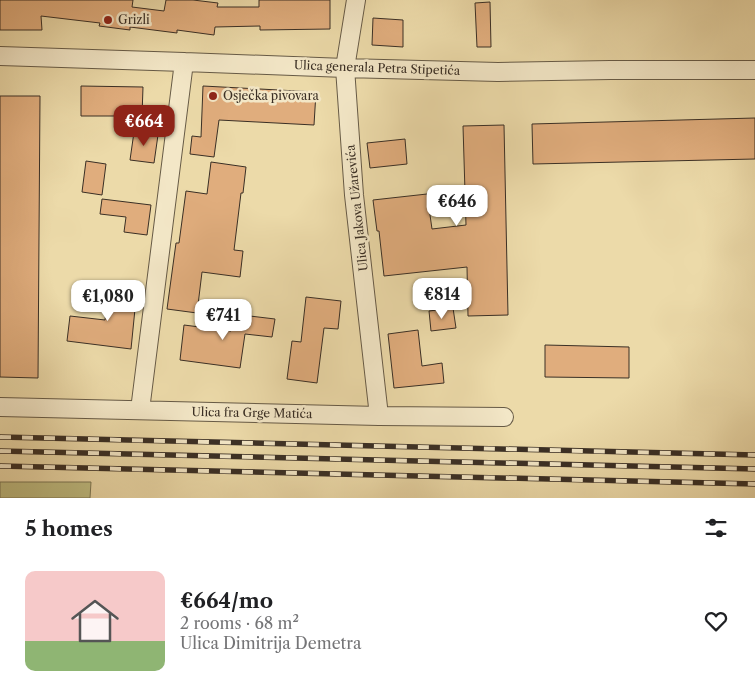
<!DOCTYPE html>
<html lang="en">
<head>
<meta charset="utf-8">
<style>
	:root { --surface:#fff; --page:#f6f6f6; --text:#202124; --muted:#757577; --line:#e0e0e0; --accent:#8f2418 }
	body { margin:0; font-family:"Libre Caslon Text",serif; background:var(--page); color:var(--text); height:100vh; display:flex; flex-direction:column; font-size:19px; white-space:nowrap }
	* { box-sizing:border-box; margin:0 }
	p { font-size:16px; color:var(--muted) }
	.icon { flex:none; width:28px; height:28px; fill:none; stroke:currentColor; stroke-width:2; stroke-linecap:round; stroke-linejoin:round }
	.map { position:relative; height:498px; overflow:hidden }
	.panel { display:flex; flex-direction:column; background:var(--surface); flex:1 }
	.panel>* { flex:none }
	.price { position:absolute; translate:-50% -42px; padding:0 11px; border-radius:10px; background:#fff; color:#222; font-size:16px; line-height:32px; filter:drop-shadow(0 1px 2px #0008) }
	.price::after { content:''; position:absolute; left:50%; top:30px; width:15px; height:11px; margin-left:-8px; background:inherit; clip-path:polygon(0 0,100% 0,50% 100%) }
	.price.on { background:var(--accent); color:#fff }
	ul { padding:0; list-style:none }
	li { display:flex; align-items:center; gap:15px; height:125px; padding:0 25px }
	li+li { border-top:1px solid var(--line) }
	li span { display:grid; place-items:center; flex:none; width:140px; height:100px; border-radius:10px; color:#555 }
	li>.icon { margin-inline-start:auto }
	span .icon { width:60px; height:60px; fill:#fffc; stroke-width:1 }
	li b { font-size:21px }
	h2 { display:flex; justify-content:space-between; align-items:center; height:60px; padding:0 25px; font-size:21px }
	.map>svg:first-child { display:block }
	.green { fill:#bfbd82; stroke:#7c7654 }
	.building { fill:#e0ad7d; stroke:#3a2f25 }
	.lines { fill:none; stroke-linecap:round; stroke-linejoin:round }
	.street-casing { stroke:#665a46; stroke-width:20 }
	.street { stroke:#f3e7c7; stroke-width:18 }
	.rail-casing { stroke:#3a2f25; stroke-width:5.5 }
	.rail { stroke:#f3e7c7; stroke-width:4; stroke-dasharray:11; stroke-linecap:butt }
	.poi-dot { fill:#8f2418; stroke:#f3e7c7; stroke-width:2 }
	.labels { text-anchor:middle; stroke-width:5; stroke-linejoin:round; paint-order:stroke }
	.poi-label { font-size:12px; fill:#3a2f25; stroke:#f3e7c7; text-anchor:start }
	.street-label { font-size:12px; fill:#3a2f25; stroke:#f3e7c7 }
</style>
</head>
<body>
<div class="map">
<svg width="755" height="498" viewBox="0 0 755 498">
	<rect width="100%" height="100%" fill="#ecdaa9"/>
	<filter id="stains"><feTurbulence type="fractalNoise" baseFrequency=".004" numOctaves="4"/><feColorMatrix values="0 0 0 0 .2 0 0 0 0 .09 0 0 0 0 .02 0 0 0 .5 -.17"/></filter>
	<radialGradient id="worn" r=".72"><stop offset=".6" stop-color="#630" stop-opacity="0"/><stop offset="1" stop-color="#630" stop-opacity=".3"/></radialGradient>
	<!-- green -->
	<path class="green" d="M 0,482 L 91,482 L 90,498 L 0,498 Z"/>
	<!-- building -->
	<path class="building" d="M 0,0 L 133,0 L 132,7 L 164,11 L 166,0 L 193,0 L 218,3 L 217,7 L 259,7 L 259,0 L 330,0 L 330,29 L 260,30 L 260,26 L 215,27 L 214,35 L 177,30 L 177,33 L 130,27 L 130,30 L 99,26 L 100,23 L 41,16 L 42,30 L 0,30 Z
		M 490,2 L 491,47 L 477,47 L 475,3 Z
		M 373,18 L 403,20 L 403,47 L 372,45 Z
		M 81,86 L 143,87 L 142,116 L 81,116 Z
		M 203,86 L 316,92 L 314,125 L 219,120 L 214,157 L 190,154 L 192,136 L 201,137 Z
		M 0,96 L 40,96 L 38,378 L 0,377 Z
		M 755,118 L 755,159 L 533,164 L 532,124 Z
		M 504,125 L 508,315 L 468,316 L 467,267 L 384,276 L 379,231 L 377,231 L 373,200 L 427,194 L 432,229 L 466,225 L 463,126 Z
		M 134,132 L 158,135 L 154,163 L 130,160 Z
		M 405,139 L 407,164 L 370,168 L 367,143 Z
		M 86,161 L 106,164 L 102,195 L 82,192 Z
		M 211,162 L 246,167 L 243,193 L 241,193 L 234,250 L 243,251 L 240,277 L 202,272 L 197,313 L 167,309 L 176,243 L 179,243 L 186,191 L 207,194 Z
		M 102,199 L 151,205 L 147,235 L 124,232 L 126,217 L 100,214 Z
		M 109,286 L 137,289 L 131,349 L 67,341 L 70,316 L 105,320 Z
		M 306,297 L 341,301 L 338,329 L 324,328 L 317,383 L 287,379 L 292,341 L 301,342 Z
		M 453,308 L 456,328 L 431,331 L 429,311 Z
		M 233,314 L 275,319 L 272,337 L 245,334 L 240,368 L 180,360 L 184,325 L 231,331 Z
		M 418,330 L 422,366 L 442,363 L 444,383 L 394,388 L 388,334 Z
		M 545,345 L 629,347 L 629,378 L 545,377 Z"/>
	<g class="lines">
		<defs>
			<path id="street" d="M 356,0 L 345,68 L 354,195 L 379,416
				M 0,56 L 184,62 L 345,68 L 498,72 L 610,70 L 755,70
				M 0,407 L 379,416 L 504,417
				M 140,410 L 184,62"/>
		</defs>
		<!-- street casing -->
		<use href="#street" class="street-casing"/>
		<!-- street -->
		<use href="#street" class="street"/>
		<defs>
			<path id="rail" d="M 0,437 L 755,455
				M 0,451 L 755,469
				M 0,466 L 755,484"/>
		</defs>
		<!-- rail casing -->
		<use href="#rail" class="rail-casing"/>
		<!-- rail -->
		<use href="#rail" class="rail"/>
	</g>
	<!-- markers -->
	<g class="poi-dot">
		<circle cx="108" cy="20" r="5"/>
		<circle cx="213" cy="96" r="5"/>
	</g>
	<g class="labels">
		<!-- poi labels -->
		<g class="poi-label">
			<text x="118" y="24">Grizli</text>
			<text x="223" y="100">Osječka pivovara</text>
		</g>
		<!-- street labels -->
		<g class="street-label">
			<text transform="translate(377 68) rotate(2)" y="4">Ulica generala Petra Stipetića</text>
			<text transform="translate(357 208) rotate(-96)" y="4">Ulica Jakova Užarevića</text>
			<text transform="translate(252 413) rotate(1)" y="4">Ulica fra Grge Matića</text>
		</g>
	</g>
	<rect width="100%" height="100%" filter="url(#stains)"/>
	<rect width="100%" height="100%" fill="url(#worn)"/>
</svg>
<b class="price on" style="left:144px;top:147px">€664</b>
<b class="price" style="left:457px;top:227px">€646</b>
<b class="price" style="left:442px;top:320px">€814</b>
<b class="price" style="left:108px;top:322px">€1,080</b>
<b class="price" style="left:223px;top:341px">€741</b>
</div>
<section class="panel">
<h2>5 homes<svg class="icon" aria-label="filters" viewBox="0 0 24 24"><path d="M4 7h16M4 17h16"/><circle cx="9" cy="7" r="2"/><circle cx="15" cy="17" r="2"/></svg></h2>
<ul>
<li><span style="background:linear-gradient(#f6c9c9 70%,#8fb573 0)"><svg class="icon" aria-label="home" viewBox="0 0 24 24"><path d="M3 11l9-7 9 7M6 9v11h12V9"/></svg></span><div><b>€664/mo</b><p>2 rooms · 68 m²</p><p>Ulica Dimitrija Demetra</p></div><svg class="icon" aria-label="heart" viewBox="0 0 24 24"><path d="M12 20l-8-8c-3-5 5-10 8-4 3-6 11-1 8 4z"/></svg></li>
</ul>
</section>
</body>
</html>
